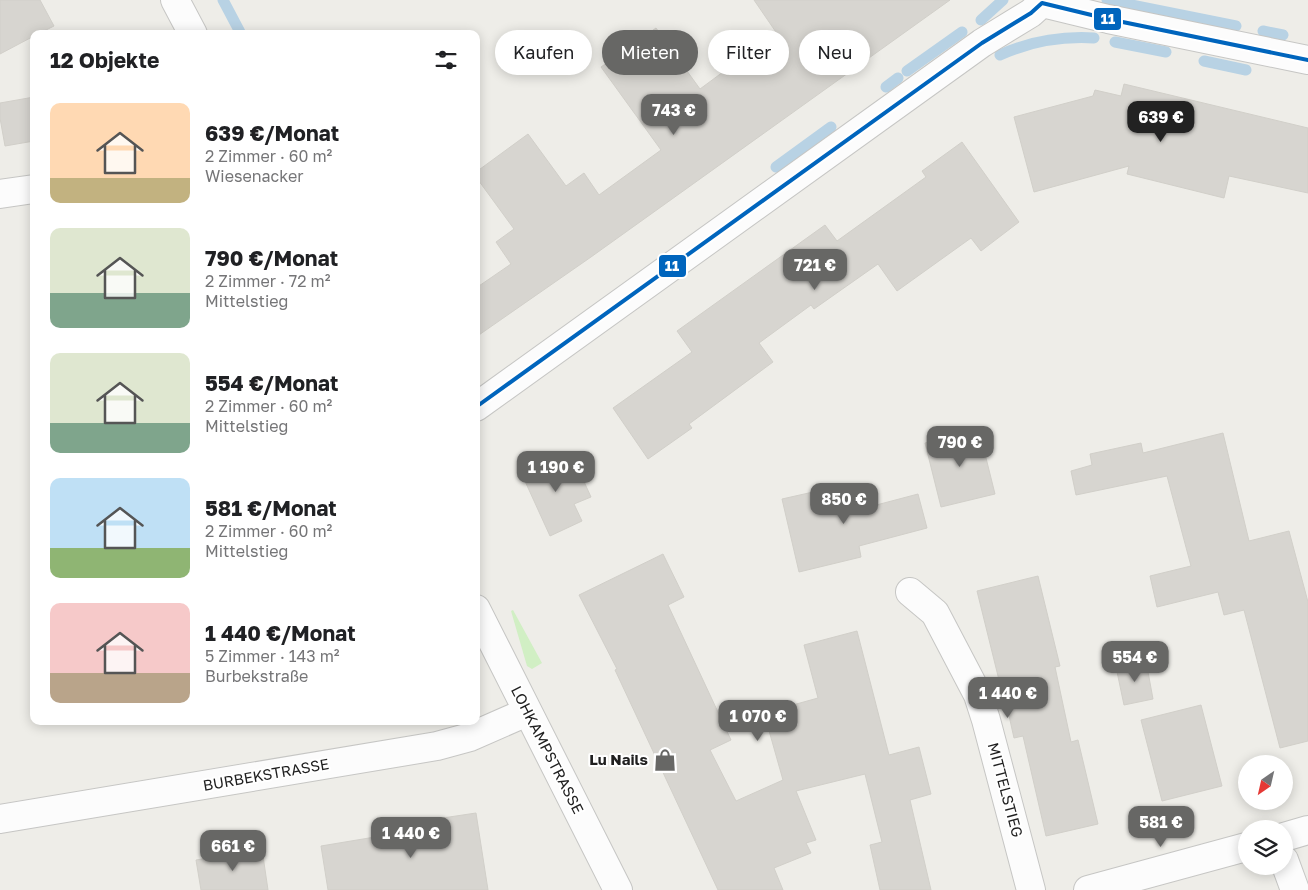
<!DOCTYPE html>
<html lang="de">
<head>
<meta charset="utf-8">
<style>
	:root { --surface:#fff; --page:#f2f2f2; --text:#202124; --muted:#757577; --accent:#676765 }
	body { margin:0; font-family:"Golos Text",sans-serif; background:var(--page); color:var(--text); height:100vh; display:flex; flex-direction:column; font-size:19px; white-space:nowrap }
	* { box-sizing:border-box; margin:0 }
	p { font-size:16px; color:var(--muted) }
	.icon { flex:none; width:28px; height:28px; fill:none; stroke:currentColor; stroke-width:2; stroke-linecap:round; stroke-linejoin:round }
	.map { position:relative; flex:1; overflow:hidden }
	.panel { position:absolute; left:30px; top:30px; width:450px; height:695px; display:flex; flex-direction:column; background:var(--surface); border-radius:10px; box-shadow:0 2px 12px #0003 }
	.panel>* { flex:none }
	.banner { position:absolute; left:495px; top:30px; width:475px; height:45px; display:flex; gap:10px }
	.needle { width:32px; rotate:214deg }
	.buttons { position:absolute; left:1238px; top:755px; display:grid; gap:10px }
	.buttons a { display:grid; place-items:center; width:55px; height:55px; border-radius:50%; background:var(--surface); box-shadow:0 2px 12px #0003; font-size:25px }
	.price { position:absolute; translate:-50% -42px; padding:0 11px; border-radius:10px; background:var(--accent); color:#fff; font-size:16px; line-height:32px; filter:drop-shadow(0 1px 2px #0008) }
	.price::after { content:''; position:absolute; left:50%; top:30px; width:15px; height:11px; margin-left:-8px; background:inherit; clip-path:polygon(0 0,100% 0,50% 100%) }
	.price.on { background:#222; color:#fff }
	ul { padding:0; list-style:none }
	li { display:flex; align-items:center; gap:15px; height:125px; padding:0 20px }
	li span { display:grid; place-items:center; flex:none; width:140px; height:100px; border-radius:10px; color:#555 }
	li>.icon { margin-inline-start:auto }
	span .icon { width:60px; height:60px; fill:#fffc; stroke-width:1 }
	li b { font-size:21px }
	h2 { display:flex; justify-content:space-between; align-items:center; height:60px; padding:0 20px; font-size:21px }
	.chip { padding:0 18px; border-radius:22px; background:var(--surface); box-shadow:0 2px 12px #0003; font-size:18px; line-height:45px }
	.chip.on { background:var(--accent); color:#fff }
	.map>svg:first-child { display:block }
	.grass { fill:#d1efc4 }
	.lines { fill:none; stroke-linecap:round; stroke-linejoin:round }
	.stream { stroke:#b8d2e4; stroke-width:11 }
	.building { fill:#d7d5d0; stroke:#d1cfc9 }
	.minor-casing { stroke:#c6c6c4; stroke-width:30 }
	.minor { stroke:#fcfcfc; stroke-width:28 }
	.bus-1-casing { stroke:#fff; stroke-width:8 }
	.bus-1 { stroke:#0065bd; stroke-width:4 }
	.labels { text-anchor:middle; stroke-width:4; stroke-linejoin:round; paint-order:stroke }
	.street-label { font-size:15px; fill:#1f1f1f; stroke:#fff }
	.poi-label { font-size:15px; font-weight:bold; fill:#1f1f1f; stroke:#fff; text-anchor:end }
	.line-badge { stroke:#fff; stroke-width:2 }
	.badge-label { font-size:14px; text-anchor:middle; font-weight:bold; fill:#fff }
</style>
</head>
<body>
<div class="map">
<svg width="1308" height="890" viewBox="0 0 1308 890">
	<rect width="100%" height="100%" fill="#eeede8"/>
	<!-- grass -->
	<path class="grass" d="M 513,610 L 542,663 L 532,669 L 527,666 L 511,611 Z"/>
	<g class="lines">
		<!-- stream -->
		<path class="stream" d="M 223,0 L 241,34
			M 1107,0 L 1236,26
			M 981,20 L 1003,0
			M 1263,31 L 1283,35
			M 1115,42 L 1166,52
			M 1000,55 C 1031,41 1060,36 1094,38
			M 1204,61 L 1246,70
			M 907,71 L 962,32
			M 886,87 L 898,78
			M 776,167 L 831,127"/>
	</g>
	<!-- building -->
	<path class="building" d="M 0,0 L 40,0 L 54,26 L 38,34 L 34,34 L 34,36 L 0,54 Z
		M 754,0 L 950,0 L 591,257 L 476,337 L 476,288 L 511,264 L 496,242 L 514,229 L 476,177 L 476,172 L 528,134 L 566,186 L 584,173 L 599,195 L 661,150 L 601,67 L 656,28 L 700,89 L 723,72 L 727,76 L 780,38 Z
		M 1124,84 L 1308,128 L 1308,193 L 1229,176 L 1224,198 L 1127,174 L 1129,166 L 1034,192 L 1014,117 L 1093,96 L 1095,90 L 1121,96 Z
		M 34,97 L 34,141 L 5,146 L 0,118 L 0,103 Z
		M 962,142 L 1019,222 L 981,251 L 971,238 L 897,291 L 878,264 L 814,309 L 811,305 L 759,343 L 773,362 L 689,424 L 692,428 L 648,459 L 613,408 L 692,352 L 677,331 L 825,225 L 837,241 L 926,177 L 922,171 Z
		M 979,430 L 995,494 L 941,507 L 925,443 Z
		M 1223,433 L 1249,541 L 1289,531 L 1308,602 L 1308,741 L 1280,748 L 1244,610 L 1224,615 L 1218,592 L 1157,607 L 1150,576 L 1191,566 L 1167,476 L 1076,495 L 1071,471 L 1092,465 L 1090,454 L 1141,443 L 1143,453 Z
		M 548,455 L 555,471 L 575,462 L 591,497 L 574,504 L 582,521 L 550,536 L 519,468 Z
		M 844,485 L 850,512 L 918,494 L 927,528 L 859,546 L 861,557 L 799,572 L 782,499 Z
		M 663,554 L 684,597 L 668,605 L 731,740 L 710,750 L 736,801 L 783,780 L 764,713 L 818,698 L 804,645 L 857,631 L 889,755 L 919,747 L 931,794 L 910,800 L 931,890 L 880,890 L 870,845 L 882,842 L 865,774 L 796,791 L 816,840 L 806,843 L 811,853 L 774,868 L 783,890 L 718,890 L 615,670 L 617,669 L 579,595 Z
		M 1038,576 L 1060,666 L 1055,667 L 1071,742 L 1078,740 L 1098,824 L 1046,836 L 1023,736 L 1014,738 L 1001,680 L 999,680 L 977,591 Z
		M 1146,661 L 1153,699 L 1124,705 L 1116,667 Z
		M 1201,705 L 1222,786 L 1162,801 L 1141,720 Z
		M 476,813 L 488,890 L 328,890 L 321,846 L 417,830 L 416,822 Z
		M 262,849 L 268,890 L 201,890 L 196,860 Z"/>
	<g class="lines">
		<defs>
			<path id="minor" d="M 175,0 L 193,34
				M 0,194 L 34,189
				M 476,407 L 982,43 L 1031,13 L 1042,3 L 1108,19 L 1308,60
				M 910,592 L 935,613 L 978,695 L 986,720 L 1031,890
				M 476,609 L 618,890
				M 0,819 L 437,746 L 470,737 L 527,712
				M 1284,837 L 1308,830
				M 1284,860 L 1295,890
				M 1088,890 L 1246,847"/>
		</defs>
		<!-- minor casing -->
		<use href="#minor" class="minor-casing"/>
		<!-- minor -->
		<use href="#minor" class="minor"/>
		<defs>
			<path id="bus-1" d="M 476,407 L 982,43 L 1031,13 L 1042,3 L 1108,19 L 1308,60"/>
		</defs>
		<!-- bus-1 casing -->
		<use href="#bus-1" class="bus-1-casing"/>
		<!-- bus-1 -->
		<use href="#bus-1" class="bus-1"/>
	</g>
	<!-- icons -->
	<defs>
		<symbol id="shop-bare" viewBox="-9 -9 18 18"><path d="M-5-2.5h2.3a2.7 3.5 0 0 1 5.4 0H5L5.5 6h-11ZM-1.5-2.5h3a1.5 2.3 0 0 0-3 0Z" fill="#676765" stroke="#fff" stroke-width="2.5" paint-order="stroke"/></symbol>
	</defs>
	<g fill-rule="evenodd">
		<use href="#shop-bare" x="649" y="744" width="32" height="32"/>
	</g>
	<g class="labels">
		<!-- street labels -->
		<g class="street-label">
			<text transform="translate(547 750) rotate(63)" y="5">LOHKAMPSTRASSE</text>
			<text transform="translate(266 775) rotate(-10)" y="5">BURBEKSTRASSE</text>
			<text transform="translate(1005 790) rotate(75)" y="5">MITTELSTIEG</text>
		</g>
		<!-- poi labels -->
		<g class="poi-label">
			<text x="648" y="765">Lu Nails</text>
		</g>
	</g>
	<g class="line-badge">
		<rect x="1093" y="7" width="29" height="24" rx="5" fill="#0065bd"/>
		<rect x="658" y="254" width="29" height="24" rx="5" fill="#0065bd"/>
	</g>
	<g class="badge-label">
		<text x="1108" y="24">11</text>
		<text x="672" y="271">11</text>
	</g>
</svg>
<div class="buttons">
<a><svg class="needle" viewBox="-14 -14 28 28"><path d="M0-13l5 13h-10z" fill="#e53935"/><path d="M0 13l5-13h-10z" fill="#757577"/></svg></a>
<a><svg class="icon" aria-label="layers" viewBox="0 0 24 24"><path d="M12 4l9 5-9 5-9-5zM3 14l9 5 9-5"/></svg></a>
</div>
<b class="price" style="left:674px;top:136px">743 €</b>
<b class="price on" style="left:1161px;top:143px">639 €</b>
<b class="price" style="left:815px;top:291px">721 €</b>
<b class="price" style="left:960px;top:468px">790 €</b>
<b class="price" style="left:556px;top:493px">1 190 €</b>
<b class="price" style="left:844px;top:525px">850 €</b>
<b class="price" style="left:1135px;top:683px">554 €</b>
<b class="price" style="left:1008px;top:719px">1 440 €</b>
<b class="price" style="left:758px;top:742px">1 070 €</b>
<b class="price" style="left:1161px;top:848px">581 €</b>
<b class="price" style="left:411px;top:859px">1 440 €</b>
<b class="price" style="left:233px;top:872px">661 €</b>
<div class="banner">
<a class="chip">Kaufen</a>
<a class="chip on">Mieten</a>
<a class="chip">Filter</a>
<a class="chip">Neu</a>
</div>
<section class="panel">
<h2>12 Objekte<svg class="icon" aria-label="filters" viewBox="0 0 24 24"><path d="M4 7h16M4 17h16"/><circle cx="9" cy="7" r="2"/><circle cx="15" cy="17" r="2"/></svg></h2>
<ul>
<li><span style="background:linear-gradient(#ffd9b3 75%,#c2b280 0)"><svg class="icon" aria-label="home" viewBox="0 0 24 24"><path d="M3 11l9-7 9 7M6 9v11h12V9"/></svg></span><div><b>639 €/Monat</b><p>2 Zimmer · 60 m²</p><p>Wiesenacker</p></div></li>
<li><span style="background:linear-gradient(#dfe7d0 65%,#7fa58c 0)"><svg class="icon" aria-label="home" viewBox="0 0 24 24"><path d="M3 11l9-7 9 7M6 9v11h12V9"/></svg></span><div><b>790 €/Monat</b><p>2 Zimmer · 72 m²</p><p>Mittelstieg</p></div></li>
<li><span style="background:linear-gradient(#dfe7d0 70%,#7fa58c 0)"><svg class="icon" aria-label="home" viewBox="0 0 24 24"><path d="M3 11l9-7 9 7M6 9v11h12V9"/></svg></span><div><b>554 €/Monat</b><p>2 Zimmer · 60 m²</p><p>Mittelstieg</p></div></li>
<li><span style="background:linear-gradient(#bfe0f5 70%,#8fb573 0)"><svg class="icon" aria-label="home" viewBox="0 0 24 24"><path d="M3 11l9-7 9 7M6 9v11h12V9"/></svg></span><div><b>581 €/Monat</b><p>2 Zimmer · 60 m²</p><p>Mittelstieg</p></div></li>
<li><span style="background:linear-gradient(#f6c9c9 70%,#b9a48a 0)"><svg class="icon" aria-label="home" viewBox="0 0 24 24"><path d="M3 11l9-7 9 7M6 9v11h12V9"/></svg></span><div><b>1 440 €/Monat</b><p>5 Zimmer · 143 m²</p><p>Burbekstraße</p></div></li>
</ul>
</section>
</div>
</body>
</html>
